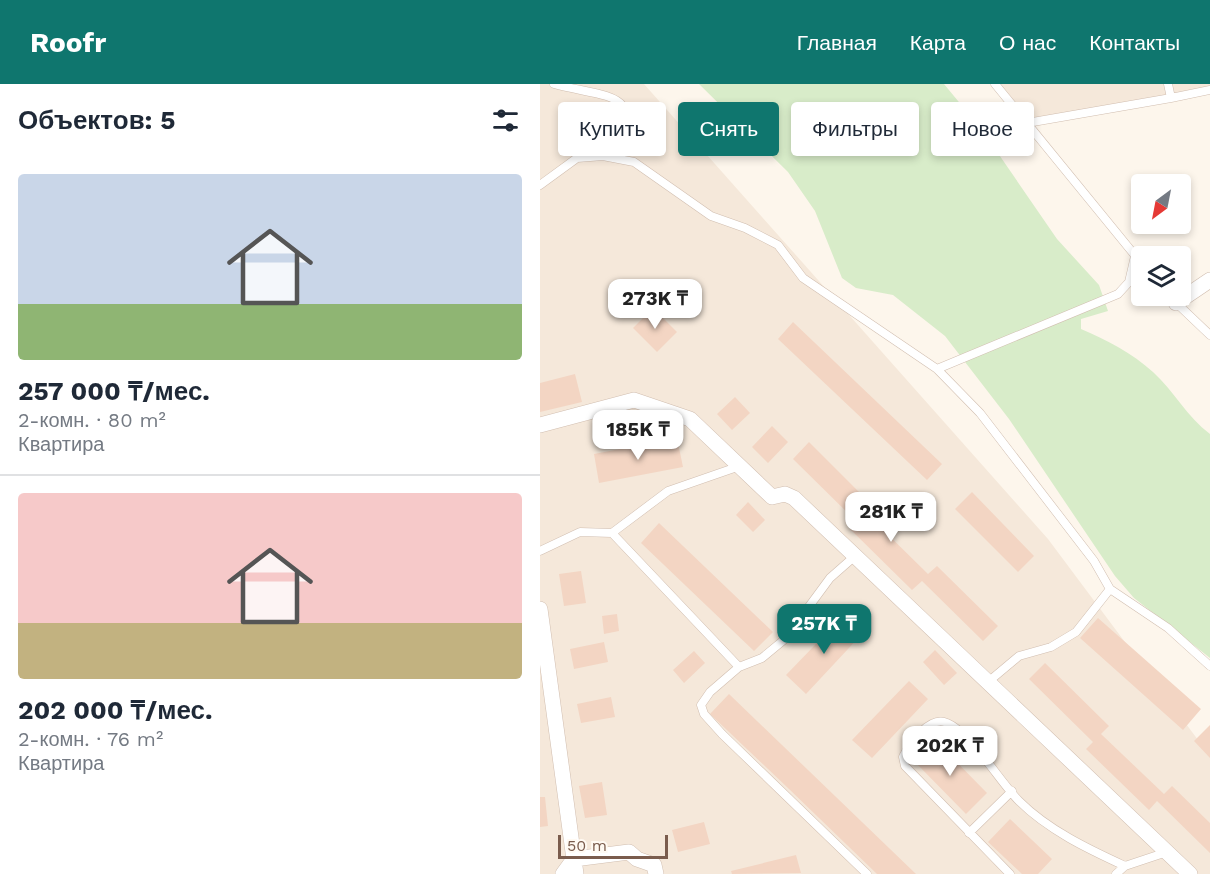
<!DOCTYPE html>
<html lang="ru">
<head>
<meta charset="utf-8">
<style>
	:root { --surface:#fff; --page:#f2f2f3; --text:#1f2937; --muted:#747a83; --line:#e0e1e3; --accent:#0f766e }
	body { margin:0; font-family:"Work Sans",sans-serif; background:var(--page); color:var(--text); height:100vh; display:flex; flex-direction:column; font-size:22px; white-space:nowrap }
	* { box-sizing:border-box; margin:0 }
	p { font-size:20px; color:var(--muted) }
	.icon { flex:none; width:33px; height:33px; fill:none; stroke:currentColor; stroke-width:2; stroke-linecap:round; stroke-linejoin:round }
	.map { position:relative; flex:1; overflow:hidden }
	.drawer { display:flex; flex-direction:column; background:var(--surface); width:540px }
	.drawer>* { flex:none }
	.banner { position:absolute; left:18px; top:18px; width:561px; height:54px; display:flex; gap:12px }
	.needle { width:39px; rotate:212deg }
	.fabs { position:absolute; left:591px; top:90px; display:grid; gap:12px }
	.fabs a { display:grid; place-items:center; width:60px; height:60px; border-radius:6px; background:var(--surface); box-shadow:0 3px 9px #0003; font-size:30px }
	.scale { position:absolute; left:18px; bottom:15px; width:110px; box-sizing:border-box; padding-left:6px; border:3px solid #7a5c4d; border-top:0; font-size:16px; line-height:21px; white-space:nowrap; color:#7a5c4d; -webkit-text-stroke:4px #fffaf3; paint-order:stroke }
	.price { position:absolute; translate:-50% -51px; padding:0 14px; border-radius:12px; background:#fff; color:#222; font-size:20px; line-height:39px; filter:drop-shadow(0 2px 3px #0008) }
	.price::after { content:''; position:absolute; left:50%; top:36px; width:18px; height:14px; margin-left:-9px; background:inherit; clip-path:polygon(0 0,100% 0,50% 100%) }
	.price.active { background:var(--accent); color:#fff }
	ul { padding:0; list-style:none }
	li { display:grid; align-content:center; gap:12px; height:318px; padding:0 18px }
	li+li { border-top:2px solid var(--line) }
	li span { display:grid; place-items:center; height:186px; border-radius:6px; color:#555 }
	li>.icon { margin-inline-start:auto }
	span .icon { width:108px; height:108px; fill:#fffc; stroke-width:1 }
	li b { font-size:26px }
	h2 { display:flex; justify-content:space-between; align-items:center; height:72px; padding:0 18px; font-size:26px }
	.chip { padding:0 21px; border-radius:6px; background:var(--surface); box-shadow:0 3px 9px #0003; font-size:21px; line-height:54px }
	.chip.active { background:var(--accent); color:#fff }
	header { display:flex; align-items:center; gap:36px; box-sizing:border-box; height:84px; padding:0 30px; background:var(--accent); color:#fff }
	header strong { font-size:28px }
	nav { display:flex; gap:33px; margin-inline-start:auto; font-size:21px }
	main { display:flex; flex:1; min-height:0 }
	.map>svg:first-child { display:block }
	.residential { fill:#f5e8da }
	.green { fill:#d8ecc9 }
	.building { fill:#f3d5c3 }
	.lines { fill:none; stroke-linecap:round; stroke-linejoin:round }
	.service-casing { stroke:#d1beb0; stroke-width:9 }
	.minor-casing { stroke:#d1beb0; stroke-width:16 }
	.service { stroke:#fff; stroke-width:8 }
	.minor { stroke:#fff; stroke-width:15 }
</style>
</head>
<body>
<header>
<strong>Roofr</strong>
<nav><a>Главная</a><a>Карта</a><a>О нас</a><a>Контакты</a></nav>
</header>
<main>
<section class="drawer">
<h2>Объектов: 5<svg class="icon" aria-label="filters" viewBox="0 0 24 24"><path d="M4 7h16M4 17h16"/><circle cx="9" cy="7" r="2"/><circle cx="15" cy="17" r="2"/></svg></h2>
<ul>
<li><span style="background:linear-gradient(#c9d6e8 70%,#8fb573 0)"><svg class="icon" aria-label="home" viewBox="0 0 24 24"><path d="M3 11l9-7 9 7M6 9v11h12V9"/></svg></span><div><b>257 000 ₸/мес.</b><p>2-комн. · 80 m²</p><p>Квартира</p></div></li>
<li><span style="background:linear-gradient(#f6c9c9 70%,#c2b280 0)"><svg class="icon" aria-label="home" viewBox="0 0 24 24"><path d="M3 11l9-7 9 7M6 9v11h12V9"/></svg></span><div><b>202 000 ₸/мес.</b><p>2-комн. · 76 m²</p><p>Квартира</p></div></li>
</ul>
</section>
<div class="map">
<svg width="670" height="790" viewBox="0 0 670 790">
	<rect width="100%" height="100%" fill="#fdf6ec"/>
	<!-- residential -->
	<path class="residential" d="M 0,0 L 104,0 L 508,455 L 670,672 L 670,790 L 0,790 Z
		M 455,0 L 670,0 L 670,6 L 487,39 Z"/>
	<!-- green -->
	<path class="green" d="M 159,0 L 404,0 L 442,46 L 517,155 L 559,201 L 568,227 L 541,235 L 541,245 C 567,256 592,269 613,288 C 634,307 647,333 670,350 L 670,574 L 594,514 L 575,492 L 469,335 L 405,252 L 353,211 L 316,204 L 302,194 L 275,127 L 248,88 Z"/>
	<!-- building -->
	<path class="building" d="M 113,224 L 137,248 L 117,268 L 93,244 Z
		M 253,238 L 402,380 L 387,396 L 238,255 Z
		M 35,290 L 42,318 L 0,328 L 0,299 Z
		M 195,313 L 210,329 L 192,346 L 177,330 Z
		M 232,342 L 248,358 L 228,379 L 212,363 Z
		M 137,354 L 143,383 L 59,399 L 54,370 Z
		M 269,358 L 333,422 L 326,429 L 388,490 L 397,482 L 458,542 L 443,557 L 382,497 L 372,506 L 310,445 L 317,438 L 253,375 Z
		M 432,408 L 494,472 L 478,488 L 415,425 Z
		M 208,418 L 225,436 L 213,448 L 196,431 Z
		M 119,439 L 233,548 L 214,567 L 101,459 Z
		M 41,487 L 46,519 L 24,522 L 19,490 Z
		M 77,530 L 79,547 L 64,550 L 62,532 Z
		M 303,532 L 322,550 L 266,610 L 246,591 Z
		M 558,534 L 661,625 L 643,646 L 540,554 Z
		M 64,558 L 68,578 L 34,585 L 30,565 Z
		M 395,566 L 417,589 L 404,601 L 383,578 Z
		M 154,567 L 165,579 L 144,599 L 133,586 Z
		M 505,579 L 569,642 L 561,650 L 624,710 L 632,702 L 670,739 L 670,769 L 617,717 L 609,726 L 546,665 L 553,658 L 489,595 Z
		M 369,597 L 388,615 L 332,674 L 312,656 Z
		M 189,610 L 268,686 L 376,790 L 337,790 L 249,705 L 170,630 Z
		M 71,613 L 75,633 L 41,639 L 37,620 Z
		M 670,641 L 670,674 L 654,657 Z
		M 395,656 L 447,709 L 426,730 L 373,676 Z
		M 62,698 L 67,731 L 45,734 L 39,702 Z
		M 0,713 L 5,713 L 8,742 L 0,743 Z
		M 470,735 L 512,775 L 498,790 L 482,790 L 448,758 Z
		M 164,738 L 170,760 L 138,768 L 132,746 Z
		M 256,771 L 261,789 L 192,790 L 191,787 Z"/>
	<g class="lines">
		<defs>
			<path id="service" d="M 14,0 C 64,14 110,5 75,74
				M 455,0 L 602,180
				M 628,0 L 631,14 L 670,6
				M 487,39 L 631,14
				M 0,101 L 37,74 L 63,72 L 94,78 L 171,132 L 205,144 L 238,161 L 263,194 L 397,285 L 440,329 L 554,477 L 570,505
				M 629,212 L 670,251
				M 397,285 L 578,210 L 589,198 L 595,172
				M 72,449 L 199,583
				M 0,467 L 40,448 L 72,449 L 128,407 L 200,382
				M 315,472 L 290,494 L 245,555 L 222,574 L 199,583 L 170,608 L 161,621 L 164,630 L 182,650 L 327,790
				M 448,598 L 479,572 L 511,563 L 536,548 L 570,505 L 628,544 L 670,582
				M 429,749 L 472,707
				M 470,790 L 365,682 L 363,673 C 369,660 390,631 407,639 C 431,649 460,698 479,717 C 508,746 548,765 585,782
				M 576,790 L 585,782 L 627,768"/>
			<path id="minor" d="M 636,219 L 670,196
				M 0,341 L 94,316 L 150,335 L 232,413 L 245,410 L 254,414 L 650,790
				M 0,525 L 36,790
				M 23,790 L 34,775 L 89,768 L 97,775 L 114,781 L 116,790"/>
		</defs>
		<!-- service casing -->
		<use href="#service" class="service-casing"/>
		<!-- minor casing -->
		<use href="#minor" class="minor-casing"/>
		<!-- service -->
		<use href="#service" class="service"/>
		<!-- minor -->
		<use href="#minor" class="minor"/>
	</g>
</svg>
<div class="fabs">
<a><svg class="needle" viewBox="-14 -14 28 28"><path d="M0-13l5 13h-10z" fill="#e53935"/><path d="M0 13l5-13h-10z" fill="#747a83"/></svg></a>
<a><svg class="icon" aria-label="layers" viewBox="0 0 24 24"><path d="M12 4l9 5-9 5-9-5zM3 14l9 5 9-5"/></svg></a>
</div>
<div class="scale">50 m</div>
<b class="price" style="left:115px;top:246px">273K ₸</b>
<b class="price" style="left:98px;top:377px">185K ₸</b>
<b class="price" style="left:351px;top:459px">281K ₸</b>
<b class="price active" style="left:284px;top:571px">257K ₸</b>
<b class="price" style="left:410px;top:693px">202K ₸</b>
<div class="banner">
<a class="chip">Купить</a>
<a class="chip active">Снять</a>
<a class="chip">Фильтры</a>
<a class="chip">Новое</a>
</div>
</div>
</main>
</body>
</html>
